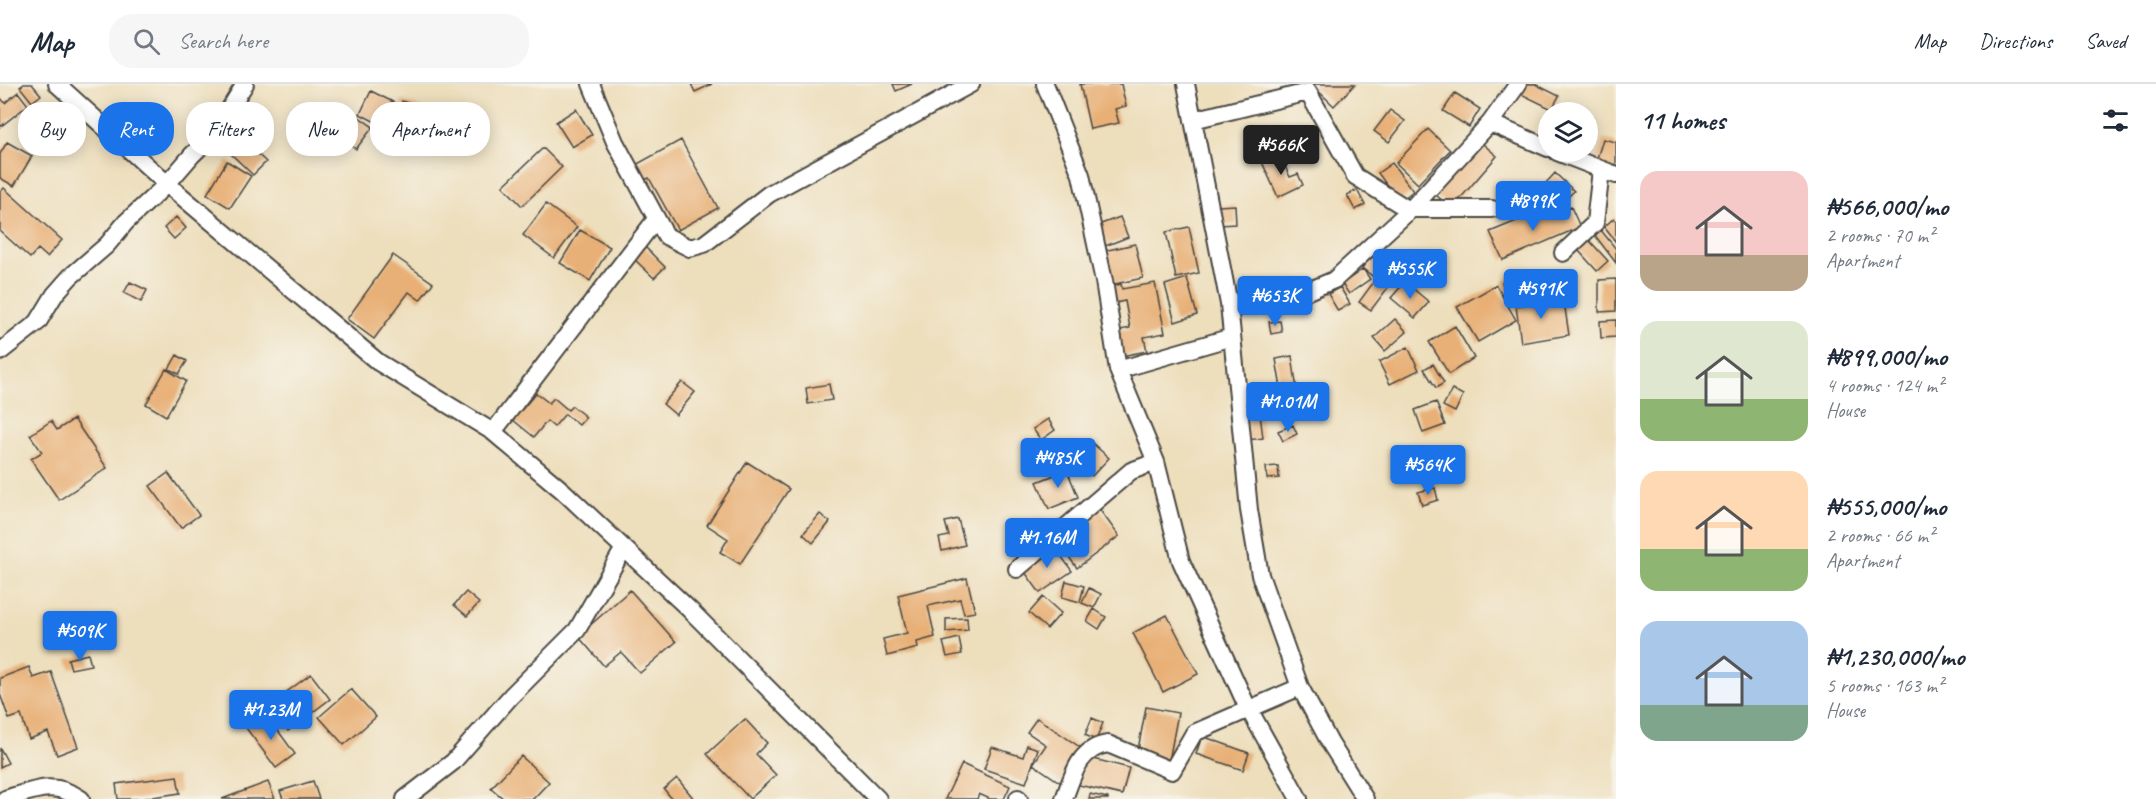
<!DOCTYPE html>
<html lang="en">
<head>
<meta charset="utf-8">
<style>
	:root { --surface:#fff; --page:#f6f6f7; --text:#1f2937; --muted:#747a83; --line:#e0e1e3; --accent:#1a73e8 }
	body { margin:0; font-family:Caveat,sans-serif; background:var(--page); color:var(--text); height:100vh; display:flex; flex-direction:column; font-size:22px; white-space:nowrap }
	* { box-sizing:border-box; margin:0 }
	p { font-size:20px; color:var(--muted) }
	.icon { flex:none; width:33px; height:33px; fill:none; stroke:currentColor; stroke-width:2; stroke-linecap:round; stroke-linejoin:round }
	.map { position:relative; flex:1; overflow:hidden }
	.drawer { display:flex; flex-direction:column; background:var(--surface); width:540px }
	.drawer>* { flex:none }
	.guide { position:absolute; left:18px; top:18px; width:570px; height:54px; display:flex; gap:12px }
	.buttons { position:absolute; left:1538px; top:18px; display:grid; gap:12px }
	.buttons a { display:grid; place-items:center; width:60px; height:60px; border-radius:50%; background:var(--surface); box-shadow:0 3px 15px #0003; font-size:30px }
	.price { position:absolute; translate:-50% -51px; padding:0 14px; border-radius:6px; background:var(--accent); color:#fff; font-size:20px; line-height:39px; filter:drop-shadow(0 2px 3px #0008) }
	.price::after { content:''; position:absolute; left:50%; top:36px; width:18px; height:14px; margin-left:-9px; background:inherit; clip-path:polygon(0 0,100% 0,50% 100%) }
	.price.current { background:#222; color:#fff }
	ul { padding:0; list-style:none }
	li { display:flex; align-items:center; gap:18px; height:150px; padding:0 24px }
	li span { display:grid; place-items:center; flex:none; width:168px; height:120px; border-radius:18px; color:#555 }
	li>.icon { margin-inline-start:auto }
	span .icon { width:72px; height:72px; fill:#fffc; stroke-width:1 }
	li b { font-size:26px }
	h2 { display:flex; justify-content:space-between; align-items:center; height:72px; padding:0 24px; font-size:26px }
	.tag { padding:0 21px; border-radius:24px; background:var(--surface); box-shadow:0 3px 15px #0003; font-size:21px; line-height:54px }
	.tag.current { background:var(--accent); color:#fff }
	header { display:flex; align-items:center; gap:36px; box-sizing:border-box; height:84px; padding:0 30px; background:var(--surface); border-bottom:2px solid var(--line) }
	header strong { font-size:28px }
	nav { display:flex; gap:33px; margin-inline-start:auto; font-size:21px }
	.search { width:420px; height:54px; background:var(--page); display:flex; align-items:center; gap:15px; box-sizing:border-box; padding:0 21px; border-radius:24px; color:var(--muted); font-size:22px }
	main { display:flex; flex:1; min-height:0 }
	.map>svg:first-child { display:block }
	.building { fill:#e8b077 }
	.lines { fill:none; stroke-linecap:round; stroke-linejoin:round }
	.minor-casing { stroke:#484641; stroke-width:20 }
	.minor { stroke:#fff; stroke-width:16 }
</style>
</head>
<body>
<header>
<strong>Map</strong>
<div class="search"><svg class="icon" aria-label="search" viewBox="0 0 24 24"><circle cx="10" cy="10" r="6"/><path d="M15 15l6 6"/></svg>Search here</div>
<nav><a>Map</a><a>Directions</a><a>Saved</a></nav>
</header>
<main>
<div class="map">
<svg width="1616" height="715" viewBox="0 0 1616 715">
	<rect width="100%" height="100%" fill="#f7f3e8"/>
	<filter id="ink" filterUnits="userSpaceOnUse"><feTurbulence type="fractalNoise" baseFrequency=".0167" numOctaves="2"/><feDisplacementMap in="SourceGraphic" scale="12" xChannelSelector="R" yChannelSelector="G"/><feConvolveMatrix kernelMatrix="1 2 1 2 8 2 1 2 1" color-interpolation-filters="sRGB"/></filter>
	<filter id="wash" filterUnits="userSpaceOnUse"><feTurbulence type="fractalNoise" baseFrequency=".008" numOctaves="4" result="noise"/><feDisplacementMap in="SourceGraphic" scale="24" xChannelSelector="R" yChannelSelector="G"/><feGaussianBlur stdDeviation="1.35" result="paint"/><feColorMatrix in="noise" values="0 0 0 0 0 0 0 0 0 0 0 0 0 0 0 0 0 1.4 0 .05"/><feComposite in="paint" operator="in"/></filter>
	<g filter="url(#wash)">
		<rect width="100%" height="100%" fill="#eddebc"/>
		<g id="blocks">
			<!-- building -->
			<path class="building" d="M 24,0 L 32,0 L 41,11 L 32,18 L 20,3 Z
				M 691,0 L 712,0 L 695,8 Z
				M 893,0 L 912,0 L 896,7 Z
				M 1080,0 L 1121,0 L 1126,22 L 1115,25 L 1119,39 L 1090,45 Z
				M 1311,0 L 1355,0 L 1334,22 Z
				M 1524,0 L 1535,0 L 1559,12 L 1552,25 L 1519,9 Z
				M 371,7 L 395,19 L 383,42 L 360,30 Z
				M 18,8 L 28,21 L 0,43 L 0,13 L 5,19 Z
				M 1455,9 L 1480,25 L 1469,43 L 1443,27 Z
				M 402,17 L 434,28 L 424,59 L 392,48 Z
				M 576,25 L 592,51 L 572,63 L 556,38 Z
				M 1390,26 L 1405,37 L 1389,58 L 1374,47 Z
				M 356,31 L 373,43 L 356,65 L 339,53 Z
				M 1428,45 L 1450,66 L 1418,100 L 1396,79 Z
				M 242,55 L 266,78 L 253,91 L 229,68 Z
				M 1477,55 L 1497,72 L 1452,124 L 1432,108 Z
				M 1603,55 L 1616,58 L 1616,86 L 1595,81 Z
				M 681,56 L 718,124 L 678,146 L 649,94 L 640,98 L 632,83 Z
				M 7,58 L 32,72 L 14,102 L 0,94 L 0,70 Z
				M 543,64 L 562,83 L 522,122 L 503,102 Z
				M 1279,70 L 1290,93 L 1298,90 L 1303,101 L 1278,113 L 1262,78 Z
				M 227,77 L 251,92 L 230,124 L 207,110 Z
				M 1392,79 L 1413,107 L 1399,118 L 1378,89 Z
				M 1555,89 L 1574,107 L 1563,118 L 1545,100 Z
				M 4,104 L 62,156 L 47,173 L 38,165 L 30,174 L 0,147 L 0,108 Z
				M 1357,106 L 1365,121 L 1355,126 L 1347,111 Z
				M 546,120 L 577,143 L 554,174 L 523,151 Z
				M 1235,121 L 1236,140 L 1219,141 L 1218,122 Z
				M 1571,123 L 1580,143 L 1503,176 L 1490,148 L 1536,129 L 1539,136 Z
				M 176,133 L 186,144 L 174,155 L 164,144 Z
				M 1120,133 L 1128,153 L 1100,164 L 1093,143 Z
				M 1614,134 L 1616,137 L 1616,158 L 1604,143 Z
				M 1189,143 L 1199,189 L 1176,194 L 1166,148 Z
				M 1600,145 L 1616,165 L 1616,179 L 1594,150 Z
				M 580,146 L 610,163 L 590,197 L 560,179 Z
				M 1589,156 L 1608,177 L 1597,187 L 1578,166 Z
				M 1135,160 L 1143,194 L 1106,202 L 1099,168 Z
				M 643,161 L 665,183 L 654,194 L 632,173 Z
				M 1379,162 L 1405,181 L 1371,226 L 1359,218 L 1376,195 L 1362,184 Z
				M 393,171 L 433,199 L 420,216 L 409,208 L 374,255 L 347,235 Z
				M 1363,185 L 1370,195 L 1349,210 L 1342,200 Z
				M 1513,193 L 1523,214 L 1512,219 L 1502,198 Z
				M 1187,194 L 1197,231 L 1175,238 L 1165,201 Z
				M 1616,195 L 1616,227 L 1599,228 L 1599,196 Z
				M 130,198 L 147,206 L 141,218 L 124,209 Z
				M 1405,198 L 1429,218 L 1415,234 L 1391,214 Z
				M 1155,199 L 1165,249 L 1144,253 L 1147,267 L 1121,272 L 1116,247 L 1130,244 L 1125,217 L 1110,220 L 1107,204 L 1121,200 L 1122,205 Z
				M 1496,201 L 1516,236 L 1478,258 L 1457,223 Z
				M 1340,203 L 1350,220 L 1338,227 L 1328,210 Z
				M 1540,207 L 1542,222 L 1564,218 L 1569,251 L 1521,259 L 1516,222 L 1529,220 L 1527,209 Z
				M 1395,235 L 1407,248 L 1385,267 L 1374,254 Z
				M 1616,236 L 1616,253 L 1601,254 L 1600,237 Z
				M 1280,237 L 1282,248 L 1271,250 L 1269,238 Z
				M 1455,242 L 1474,274 L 1449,290 L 1429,258 Z
				M 1408,263 L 1419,286 L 1390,300 L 1379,278 Z
				M 177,271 L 187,277 L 179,290 L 169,285 Z
				M 1292,272 L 1298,313 L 1283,316 L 1276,275 Z
				M 1433,280 L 1444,299 L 1436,304 L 1424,285 Z
				M 166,285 L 186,297 L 166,332 L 146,320 Z
				M 682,298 L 695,308 L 676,331 L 663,320 Z
				M 829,300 L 832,316 L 808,320 L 806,304 Z
				M 1452,305 L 1463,311 L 1455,328 L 1443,322 Z
				M 536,309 L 549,319 L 554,314 L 568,326 L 572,322 L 586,333 L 579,341 L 565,330 L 554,343 L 547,337 L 534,353 L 513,336 Z
				M 1258,314 L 1263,354 L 1248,356 L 1243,316 Z
				M 1436,318 L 1445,341 L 1423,349 L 1415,326 Z
				M 74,335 L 107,384 L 59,416 L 31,375 L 42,368 L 30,351 L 51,337 L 57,346 Z
				M 1048,335 L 1055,346 L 1041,356 L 1033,345 Z
				M 1293,341 L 1297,350 L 1283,357 L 1278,347 Z
				M 1090,357 L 1109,374 L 1092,392 L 1074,376 Z
				M 747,378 L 789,405 L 740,480 L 720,468 L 728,455 L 707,441 Z
				M 1278,382 L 1279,394 L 1267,395 L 1266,383 Z
				M 1067,386 L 1078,413 L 1049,425 L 1037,398 Z
				M 168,389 L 199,431 L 181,444 L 150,402 Z
				M 1435,404 L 1438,416 L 1422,421 L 1418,408 Z
				M 1097,422 L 1119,452 L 1077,484 L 1055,454 Z
				M 820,430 L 830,438 L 813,459 L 803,450 Z
				M 958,435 L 965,461 L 942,467 L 939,454 L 949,452 L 945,438 Z
				M 1054,462 L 1072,487 L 1040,509 L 1022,484 Z
				M 967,494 L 975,528 L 964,530 L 960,515 L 928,522 L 935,553 L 917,558 L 918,564 L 887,572 L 883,555 L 907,549 L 898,511 Z
				M 1066,497 L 1084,502 L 1080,518 L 1062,513 Z
				M 1089,504 L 1101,510 L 1094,524 L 1082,519 Z
				M 630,506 L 676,558 L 640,589 L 621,568 L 604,582 L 578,552 Z
				M 466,508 L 479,519 L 467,532 L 454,521 Z
				M 1043,513 L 1061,529 L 1047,545 L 1029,529 Z
				M 1094,525 L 1106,533 L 1099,545 L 1087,537 Z
				M 1167,531 L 1198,590 L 1163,608 L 1133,549 Z
				M 967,534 L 968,546 L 946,548 L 946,535 Z
				M 959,554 L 962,570 L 947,573 L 943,558 Z
				M 88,570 L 91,581 L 71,585 L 68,575 Z
				M 29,583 L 33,594 L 51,588 L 78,663 L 57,671 L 48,648 L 29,655 L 21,631 L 9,635 L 0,610 L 0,594 Z
				M 311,590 L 330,615 L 288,647 L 269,621 Z
				M 351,605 L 376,633 L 344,661 L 319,633 Z
				M 1146,623 L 1178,629 L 1169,677 L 1137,671 Z
				M 266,630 L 295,670 L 276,684 L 246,644 Z
				M 1037,634 L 1084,666 L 1061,699 L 1033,680 L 1046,661 L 1027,648 Z
				M 1092,634 L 1103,639 L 1096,656 L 1085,651 Z
				M 745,635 L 767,659 L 756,670 L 776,691 L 750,715 L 707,670 Z
				M 1202,652 L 1249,669 L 1243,686 L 1196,670 Z
				M 1027,661 L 1038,665 L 1026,699 L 984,685 L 992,663 L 1023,673 Z
				M 0,664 L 8,679 L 0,683 Z
				M 521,672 L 549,698 L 533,715 L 504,715 L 491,704 Z
				M 1086,673 L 1129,684 L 1122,711 L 1079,701 Z
				M 962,680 L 1010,702 L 1004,715 L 990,715 L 979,710 L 977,715 L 945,715 Z
				M 177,692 L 180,709 L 139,715 L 118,715 L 116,700 Z
				M 677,694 L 694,715 L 672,715 L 664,705 Z
				M 313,697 L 319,715 L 283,715 L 280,707 Z
				M 268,698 L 275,715 L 222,715 Z
				M 1090,710 L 1108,714 L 1108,715 L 1089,715 Z"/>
		</g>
	</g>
	<g filter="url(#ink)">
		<use href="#blocks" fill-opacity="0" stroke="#484641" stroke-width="1.5"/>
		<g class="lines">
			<defs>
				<path id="minor" d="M 57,0 L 167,100 L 378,278 L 493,348 L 563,407 L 691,527 L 878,715
					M 591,0 L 615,58 L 666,152 L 690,164 L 704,160 L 769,110 L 971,0
					M 1045,0 L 1081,91 L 1104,197 L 1118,286 L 1156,378 L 1181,477 L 1245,618 L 1299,715
					M 1186,0 L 1229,220 L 1249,426 L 1260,491 L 1300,603 L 1330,659 L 1365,715
					M 1193,36 L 1308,8 L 1355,92 L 1409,126
					M 1490,39 L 1548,64
					M 1557,68 L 1616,91
					M 1411,125 L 1492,125
					M 1563,169 L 1595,139 L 1601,86
					M 1229,220 L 1308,207 L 1334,196 L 1411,125 L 1490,39 L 1518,0
					M 0,268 L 38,238 L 55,210 L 70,193 L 107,161 L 126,138 L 167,100 L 192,71 L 214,50 L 245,0
					M 1118,286 L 1232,253
					M 493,348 L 656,135
					M 1017,485 L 1131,387 L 1156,378
					M 1018,714 L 1019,715
					M 5,715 C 35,706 54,696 81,715
					M 405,715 L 453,678 L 511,612 L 577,546 L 624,464
					M 1064,715 C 1073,691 1079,664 1108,660 L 1172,687 L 1194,649 L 1300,603"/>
			</defs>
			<!-- minor casing -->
			<use href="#minor" class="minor-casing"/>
			<!-- minor -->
			<use href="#minor" class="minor"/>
		</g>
	</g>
</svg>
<div class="buttons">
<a><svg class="icon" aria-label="layers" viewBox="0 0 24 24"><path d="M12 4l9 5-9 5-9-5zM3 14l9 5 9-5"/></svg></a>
</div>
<b class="price current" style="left:1281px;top:92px">₦566K</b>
<b class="price" style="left:1533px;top:148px">₦899K</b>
<b class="price" style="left:1410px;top:216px">₦555K</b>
<b class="price" style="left:1541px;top:236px">₦591K</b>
<b class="price" style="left:1275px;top:243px">₦653K</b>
<b class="price" style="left:1288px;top:349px">₦1.01M</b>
<b class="price" style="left:1058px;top:405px">₦485K</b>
<b class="price" style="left:1428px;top:412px">₦564K</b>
<b class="price" style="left:1047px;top:485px">₦1.16M</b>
<b class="price" style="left:80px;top:578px">₦509K</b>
<b class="price" style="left:271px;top:657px">₦1.23M</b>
<div class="guide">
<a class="tag">Buy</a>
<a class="tag current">Rent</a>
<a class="tag">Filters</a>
<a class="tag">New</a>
<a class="tag">Apartment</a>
</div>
</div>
<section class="drawer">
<h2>11 homes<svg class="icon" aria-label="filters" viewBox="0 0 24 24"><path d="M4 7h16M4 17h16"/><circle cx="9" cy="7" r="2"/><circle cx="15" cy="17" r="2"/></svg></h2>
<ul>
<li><span style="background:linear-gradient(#f6c9c9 70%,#b9a48a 0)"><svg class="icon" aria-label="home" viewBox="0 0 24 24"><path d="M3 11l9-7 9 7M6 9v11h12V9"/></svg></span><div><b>₦566,000/mo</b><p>2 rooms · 70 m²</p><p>Apartment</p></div></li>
<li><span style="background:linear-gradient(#dfe7d0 65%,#8fb573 0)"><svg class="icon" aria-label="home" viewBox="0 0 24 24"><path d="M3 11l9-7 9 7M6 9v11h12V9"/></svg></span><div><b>₦899,000/mo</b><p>4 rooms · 124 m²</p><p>House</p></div></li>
<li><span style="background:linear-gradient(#ffd9b3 65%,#8fb573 0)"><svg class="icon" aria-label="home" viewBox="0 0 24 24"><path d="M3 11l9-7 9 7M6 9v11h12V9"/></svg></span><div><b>₦555,000/mo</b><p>2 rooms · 66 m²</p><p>Apartment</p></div></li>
<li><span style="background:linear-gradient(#a9c7e8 70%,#7fa58c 0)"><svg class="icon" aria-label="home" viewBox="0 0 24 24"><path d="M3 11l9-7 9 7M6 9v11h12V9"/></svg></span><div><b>₦1,230,000/mo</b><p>5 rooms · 163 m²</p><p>House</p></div></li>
</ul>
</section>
</main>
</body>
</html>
